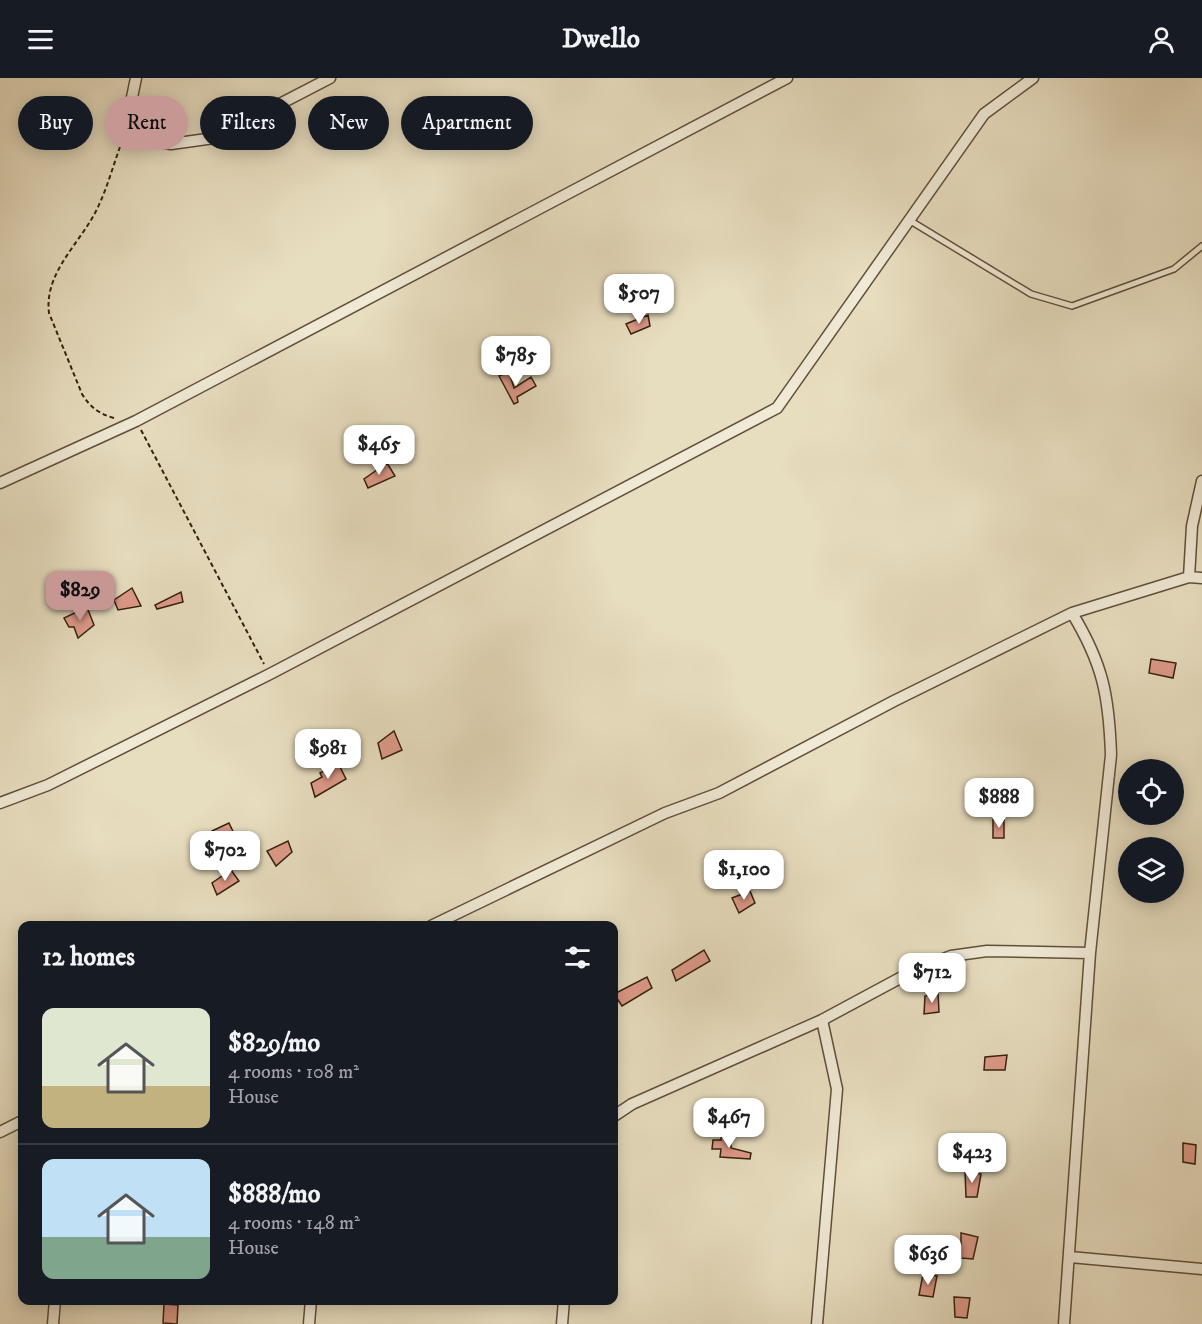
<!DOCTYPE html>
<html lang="en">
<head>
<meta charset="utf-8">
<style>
	:root { --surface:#171b24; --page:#242831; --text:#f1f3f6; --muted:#9ea1a6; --line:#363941; --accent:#c59692 }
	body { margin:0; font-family:"IM FELL DW Pica",serif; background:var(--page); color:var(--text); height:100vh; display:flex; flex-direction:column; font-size:22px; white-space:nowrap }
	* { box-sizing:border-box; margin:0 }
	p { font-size:20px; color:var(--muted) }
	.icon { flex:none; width:33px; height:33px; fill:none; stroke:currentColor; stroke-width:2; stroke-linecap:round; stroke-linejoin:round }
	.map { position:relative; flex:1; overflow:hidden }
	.panel { position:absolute; left:18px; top:843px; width:600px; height:384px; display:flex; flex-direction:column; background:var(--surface); border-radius:12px; box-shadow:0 3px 15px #0003 }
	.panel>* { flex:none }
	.top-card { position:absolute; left:18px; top:18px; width:600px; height:54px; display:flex; gap:12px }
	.buttons { position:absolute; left:1118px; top:681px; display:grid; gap:12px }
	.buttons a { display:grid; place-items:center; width:66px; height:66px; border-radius:50%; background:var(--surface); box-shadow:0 3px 15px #0003; font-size:30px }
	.price { position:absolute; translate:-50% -51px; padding:0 14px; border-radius:12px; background:#fff; color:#222; font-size:20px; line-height:39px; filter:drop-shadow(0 2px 3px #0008) }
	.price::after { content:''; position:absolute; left:50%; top:36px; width:18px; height:14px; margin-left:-9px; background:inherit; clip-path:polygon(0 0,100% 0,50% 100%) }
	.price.current { background:var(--accent); color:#111 }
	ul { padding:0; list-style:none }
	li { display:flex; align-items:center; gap:18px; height:150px; padding:0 24px }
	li+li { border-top:2px solid var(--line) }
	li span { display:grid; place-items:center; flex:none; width:168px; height:120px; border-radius:12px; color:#555 }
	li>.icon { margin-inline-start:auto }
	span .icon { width:72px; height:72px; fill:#fffc; stroke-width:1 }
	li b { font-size:26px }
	h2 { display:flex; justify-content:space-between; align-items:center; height:72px; padding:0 24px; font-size:26px }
	.tag { padding:0 21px; border-radius:27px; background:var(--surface); box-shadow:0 3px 15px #0003; font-size:21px; line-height:54px }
	.tag.current { background:var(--accent); color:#111 }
	header { display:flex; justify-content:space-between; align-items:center; height:78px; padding:0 24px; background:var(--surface); font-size:27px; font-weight:700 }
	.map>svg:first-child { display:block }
	.building { fill:#df9b89; stroke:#34200e; stroke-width:1.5 }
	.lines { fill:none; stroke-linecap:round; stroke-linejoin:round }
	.service-casing { stroke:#614f3a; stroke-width:8 }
	.minor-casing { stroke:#614f3a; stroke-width:13 }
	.path { stroke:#34200e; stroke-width:2; stroke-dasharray:4.5 3; stroke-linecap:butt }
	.service { stroke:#efe9d5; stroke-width:5 }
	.minor { stroke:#efe9d5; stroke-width:10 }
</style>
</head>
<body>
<header><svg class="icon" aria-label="menu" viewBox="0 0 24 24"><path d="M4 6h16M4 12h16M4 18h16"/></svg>Dwello<svg class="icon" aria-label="person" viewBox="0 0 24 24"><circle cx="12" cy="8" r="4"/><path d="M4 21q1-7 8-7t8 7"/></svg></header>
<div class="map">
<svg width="1202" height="1246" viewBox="0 0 1202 1246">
	<rect width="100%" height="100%" fill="#e7ddbf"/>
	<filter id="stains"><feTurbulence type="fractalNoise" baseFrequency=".00333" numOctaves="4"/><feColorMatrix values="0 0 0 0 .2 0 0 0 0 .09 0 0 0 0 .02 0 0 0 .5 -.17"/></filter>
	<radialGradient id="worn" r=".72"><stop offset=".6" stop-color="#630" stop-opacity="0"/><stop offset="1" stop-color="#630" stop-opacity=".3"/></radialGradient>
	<!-- building -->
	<path class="building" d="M 648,237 L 650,248 L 631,256 L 626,246 Z
		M 509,294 L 514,310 L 531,299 L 536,308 L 517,319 L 518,324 L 514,326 L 499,298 Z
		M 387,385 L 395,398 L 368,410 L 364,401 Z
		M 132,510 L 141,528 L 118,532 L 114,522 Z
		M 181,514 L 183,524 L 157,531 L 155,527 Z
		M 87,529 L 94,547 L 78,560 L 74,549 L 69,549 L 64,540 Z
		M 1151,581 L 1176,585 L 1173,600 L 1149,595 Z
		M 394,653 L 402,672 L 382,681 L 378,665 Z
		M 338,685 L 346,701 L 315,719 L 311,705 L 322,699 L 320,695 Z
		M 993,741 L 1004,741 L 1004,760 L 993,760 Z
		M 229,745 L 237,762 L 218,772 L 212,753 Z
		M 288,763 L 292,774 L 276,788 L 267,773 Z
		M 231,792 L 239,803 L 217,817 L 212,805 Z
		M 750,813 L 755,825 L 739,835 L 732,820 Z
		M 704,872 L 710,883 L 676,903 L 672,892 Z
		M 647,899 L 652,910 L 622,928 L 614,916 Z
		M 938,915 L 939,934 L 924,936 L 925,918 Z
		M 1007,977 L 1005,992 L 984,992 L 985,979 Z
		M 721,1058 L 731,1058 L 731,1070 L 751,1075 L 750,1081 L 720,1079 L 721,1071 L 712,1071 L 713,1062 L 721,1062 Z
		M 1183,1065 L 1196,1067 L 1195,1086 L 1183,1084 Z
		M 965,1093 L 981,1096 L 977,1119 L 966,1119 Z
		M 961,1155 L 978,1159 L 973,1181 L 961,1180 Z
		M 923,1196 L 937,1198 L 933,1219 L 919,1217 Z
		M 954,1219 L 970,1220 L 967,1240 L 955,1239 Z
		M 164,1226 L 178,1227 L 177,1246 L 163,1245 Z"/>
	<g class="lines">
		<defs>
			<path id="service" d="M 909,142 L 1031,216 L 1072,228 L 1174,191 L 1202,168"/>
			<path id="minor" d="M 136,0 L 124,58 L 171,66 L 214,60 L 330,0
				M 0,405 L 136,343 L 787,0
				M 1189,499 L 1192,448 L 1202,403
				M 0,725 L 48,707 L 270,596 L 777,330 L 984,36 L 1033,0
				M 431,848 L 665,735 L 719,715 L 894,623 L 1072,535 L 1189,499 L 1202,500
				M 614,1038 L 632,1026 L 822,942 L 915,892 L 951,878 L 987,873 L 1090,875
				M 0,1054 L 22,1043
				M 1070,1179 L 1202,1191
				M 53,1246 L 55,1222
				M 309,1246 L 311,1222
				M 562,1246 L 564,1222
				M 817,1246 L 837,1011 L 822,942
				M 1064,1246 L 1090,875 L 1111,677 C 1109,618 1103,586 1072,535"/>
		</defs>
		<!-- service casing -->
		<use href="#service" class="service-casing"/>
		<!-- minor casing -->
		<use href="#minor" class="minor-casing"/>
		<!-- path -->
		<path class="path" d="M 114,340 C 99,336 90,329 82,316 L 49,235 C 44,196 78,167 95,135 C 106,114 112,91 120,69
			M 141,352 L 264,586"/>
		<!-- service -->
		<use href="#service" class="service"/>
		<!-- minor -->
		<use href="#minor" class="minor"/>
	</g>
	<rect width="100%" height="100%" filter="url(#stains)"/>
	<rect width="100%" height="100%" fill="url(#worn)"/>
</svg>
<div class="buttons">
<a><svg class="icon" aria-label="locate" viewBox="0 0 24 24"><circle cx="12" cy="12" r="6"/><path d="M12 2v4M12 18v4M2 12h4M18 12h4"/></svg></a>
<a><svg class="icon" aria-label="layers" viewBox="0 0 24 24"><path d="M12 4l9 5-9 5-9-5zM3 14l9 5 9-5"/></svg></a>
</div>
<b class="price" style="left:639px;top:247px">$507</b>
<b class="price" style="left:516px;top:309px">$785</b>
<b class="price" style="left:379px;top:398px">$465</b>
<b class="price current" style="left:80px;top:544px">$829</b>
<b class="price" style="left:328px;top:702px">$981</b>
<b class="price" style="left:999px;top:751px">$888</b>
<b class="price" style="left:225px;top:804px">$702</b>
<b class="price" style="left:744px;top:823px">$1,100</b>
<b class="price" style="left:932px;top:926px">$712</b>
<b class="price" style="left:729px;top:1071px">$467</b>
<b class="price" style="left:972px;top:1106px">$423</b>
<b class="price" style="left:928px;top:1208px">$636</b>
<div class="top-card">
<a class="tag">Buy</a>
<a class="tag current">Rent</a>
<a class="tag">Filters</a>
<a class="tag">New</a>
<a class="tag">Apartment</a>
</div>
<section class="panel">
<h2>12 homes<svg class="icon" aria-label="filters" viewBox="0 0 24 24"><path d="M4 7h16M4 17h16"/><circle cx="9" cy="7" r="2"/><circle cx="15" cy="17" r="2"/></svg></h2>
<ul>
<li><span style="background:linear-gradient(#dfe7d0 65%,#c2b280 0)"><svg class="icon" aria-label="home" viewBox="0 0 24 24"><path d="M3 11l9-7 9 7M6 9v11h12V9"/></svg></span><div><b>$829/mo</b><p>4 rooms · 108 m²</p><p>House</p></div></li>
<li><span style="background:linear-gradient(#bfe0f5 65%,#7fa58c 0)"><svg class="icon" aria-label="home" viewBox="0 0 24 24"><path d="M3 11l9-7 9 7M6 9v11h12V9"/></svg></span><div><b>$888/mo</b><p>4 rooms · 148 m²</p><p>House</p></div></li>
</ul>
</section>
</div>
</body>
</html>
